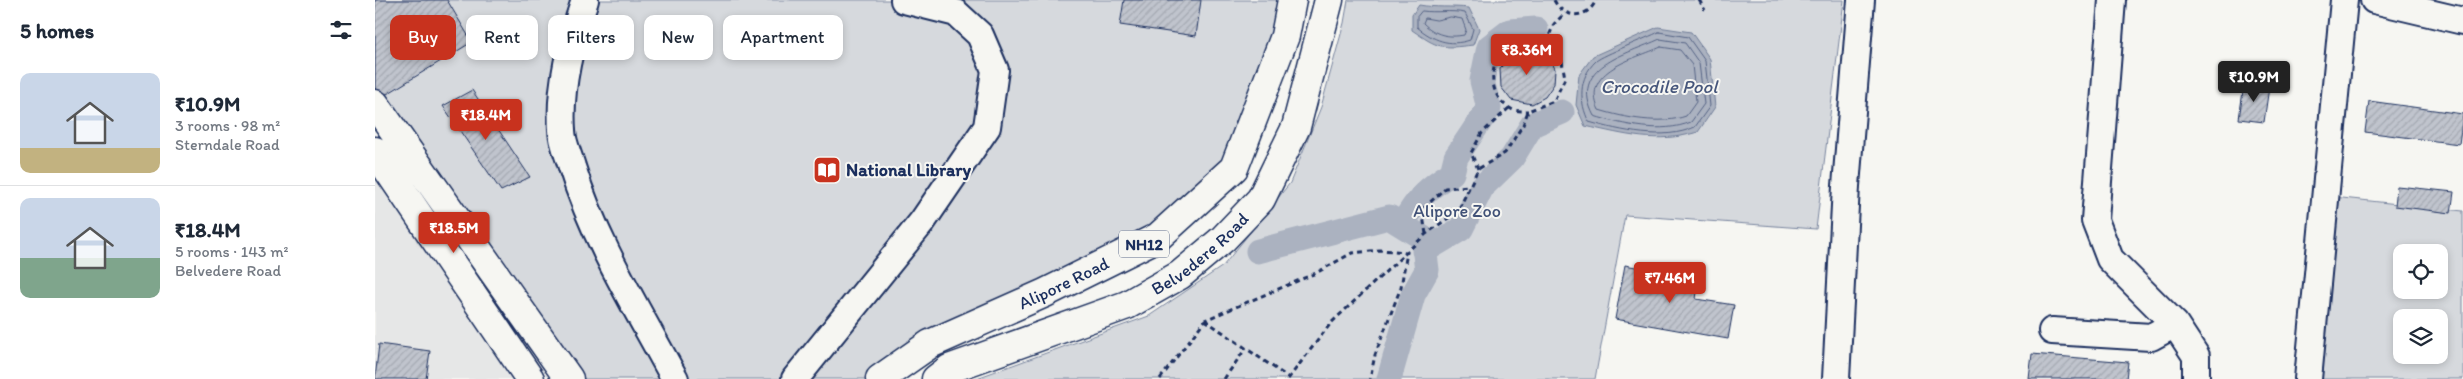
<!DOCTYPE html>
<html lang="en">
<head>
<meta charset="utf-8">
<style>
	:root { --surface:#fff; --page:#f6f6f7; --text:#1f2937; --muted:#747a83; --line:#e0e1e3; --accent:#c8321e }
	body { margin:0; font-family:Itim,sans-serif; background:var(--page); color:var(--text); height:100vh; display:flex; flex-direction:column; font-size:19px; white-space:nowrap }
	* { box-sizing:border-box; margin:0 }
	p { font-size:16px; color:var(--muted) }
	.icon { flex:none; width:28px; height:28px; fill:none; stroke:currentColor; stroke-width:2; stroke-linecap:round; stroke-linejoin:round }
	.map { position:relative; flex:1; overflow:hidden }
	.details { display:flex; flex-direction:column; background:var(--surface); width:375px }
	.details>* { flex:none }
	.hud { position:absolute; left:15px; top:15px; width:475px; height:45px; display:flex; gap:10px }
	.fabs { position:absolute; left:2018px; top:244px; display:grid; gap:10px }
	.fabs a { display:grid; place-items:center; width:55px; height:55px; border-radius:10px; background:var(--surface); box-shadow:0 2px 8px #0003; font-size:25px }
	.price { position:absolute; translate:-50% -42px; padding:0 11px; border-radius:5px; background:var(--accent); color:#fff; font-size:16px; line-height:32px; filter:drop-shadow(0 1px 2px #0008) }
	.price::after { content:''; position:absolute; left:50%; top:30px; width:15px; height:11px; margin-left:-8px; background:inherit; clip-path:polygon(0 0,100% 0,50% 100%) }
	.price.on { background:#222; color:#fff }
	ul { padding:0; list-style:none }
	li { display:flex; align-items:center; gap:15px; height:125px; padding:0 20px }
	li+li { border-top:1px solid var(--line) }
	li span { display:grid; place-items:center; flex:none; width:140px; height:100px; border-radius:10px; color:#555 }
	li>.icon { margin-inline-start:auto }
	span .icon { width:60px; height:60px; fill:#fffc; stroke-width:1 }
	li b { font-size:21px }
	h2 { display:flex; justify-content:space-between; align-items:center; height:60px; padding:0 20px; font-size:21px }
	.pill { padding:0 18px; border-radius:10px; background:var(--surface); box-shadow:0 2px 8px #0003; font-size:18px; line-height:45px }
	.pill.on { background:var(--accent); color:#fff }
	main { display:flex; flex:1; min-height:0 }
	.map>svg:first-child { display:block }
	.built { fill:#e6e7e7 }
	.green { fill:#d6d9dd; stroke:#78849e; fill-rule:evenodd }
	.water { fill:#abb2c0; stroke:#717e99 }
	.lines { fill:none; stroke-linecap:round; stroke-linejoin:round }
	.shore { stroke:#556385; stroke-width:1 }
	.canal { stroke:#abb2c0; stroke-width:25 }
	.building { fill:url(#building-hatch); stroke:#1b2f5e }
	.minor-casing { stroke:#1b2f5e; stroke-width:30 }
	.major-casing { stroke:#1b2f5e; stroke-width:31 }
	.highway-casing { stroke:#1b2f5e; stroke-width:31 }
	.path { stroke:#1b2f5e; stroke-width:3; stroke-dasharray:5 4; stroke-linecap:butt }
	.minor { stroke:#f6f6f2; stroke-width:26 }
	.major { stroke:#f6f6f2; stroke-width:28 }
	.highway { stroke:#f6f6f2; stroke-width:28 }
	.labels { text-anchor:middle; stroke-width:4; stroke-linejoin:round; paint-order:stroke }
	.shield { fill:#f6f6f2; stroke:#5d6b8a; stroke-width:1 }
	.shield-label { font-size:16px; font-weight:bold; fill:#1b2f5e }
	.poi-label { font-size:18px; font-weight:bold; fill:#1b2f5e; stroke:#f6f6f2; text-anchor:start }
	.park-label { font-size:18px; fill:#405177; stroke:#f6f6f2 }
	.street-label { font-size:18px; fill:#1b2f5e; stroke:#f6f6f2 }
	.water-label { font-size:19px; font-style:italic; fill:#46567b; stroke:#f6f6f2 }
</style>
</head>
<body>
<main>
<section class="details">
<h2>5 homes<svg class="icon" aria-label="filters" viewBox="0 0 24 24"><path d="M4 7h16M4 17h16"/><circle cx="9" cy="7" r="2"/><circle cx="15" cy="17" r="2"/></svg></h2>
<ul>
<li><span style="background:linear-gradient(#c9d6e8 75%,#c2b280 0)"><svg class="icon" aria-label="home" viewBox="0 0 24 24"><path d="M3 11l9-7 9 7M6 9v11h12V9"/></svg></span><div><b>₹10.9M</b><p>3 rooms · 98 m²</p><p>Sterndale Road</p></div></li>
<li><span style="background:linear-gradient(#c9d6e8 60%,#7fa58c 0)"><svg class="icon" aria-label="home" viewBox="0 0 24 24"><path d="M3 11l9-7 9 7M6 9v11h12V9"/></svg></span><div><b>₹18.4M</b><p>5 rooms · 143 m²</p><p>Belvedere Road</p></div></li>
</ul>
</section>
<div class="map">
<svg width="2088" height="379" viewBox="0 0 2088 379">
	<defs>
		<pattern id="building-hatch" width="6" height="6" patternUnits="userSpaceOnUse" patternTransform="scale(1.25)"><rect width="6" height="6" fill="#c0c4cd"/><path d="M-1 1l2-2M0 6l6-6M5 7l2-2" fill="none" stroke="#a4a9b2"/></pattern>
	</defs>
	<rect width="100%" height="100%" fill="#f6f6f2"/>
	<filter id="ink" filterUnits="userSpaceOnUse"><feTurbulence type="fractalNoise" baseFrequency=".02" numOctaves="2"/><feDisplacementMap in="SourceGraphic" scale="10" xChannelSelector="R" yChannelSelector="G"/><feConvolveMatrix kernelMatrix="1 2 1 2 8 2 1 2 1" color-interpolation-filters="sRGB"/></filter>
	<g filter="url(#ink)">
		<!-- built -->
		<path class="built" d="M 4,145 L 144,338 L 173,379 L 0,379 L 0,148 Z"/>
		<!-- green -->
		<path class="green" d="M 0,0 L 913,0 L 867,142 L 827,199 L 587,327 L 520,379 L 209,379 L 156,310 L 0,90 Z
			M 973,0 L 1469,0 L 1441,229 L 1250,215 L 1220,379 L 599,379 L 774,316 L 848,266 L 915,183 L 946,107 L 969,23 Z
			M 1958,197 L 2088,211 L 2088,379 L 1941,379 ZM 2026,252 L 2064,252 L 2064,290 L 2026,290 ZM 2026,318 L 2064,318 L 2064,355 L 2026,355 Z"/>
		<!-- water -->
		<path class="water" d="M 1044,5 C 1061,8 1076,6 1094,8 L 1104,29 L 1098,45 C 1066,49 1063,48 1037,30 L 1037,15 Z
			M 1283,27 L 1316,32 L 1335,59 L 1340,107 L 1323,132 C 1282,144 1251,135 1210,126 L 1201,105 L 1204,75 L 1218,56 Z"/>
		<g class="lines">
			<!-- shore -->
			<path class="shore" d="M 1047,11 C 1062,13 1075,10 1090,13 L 1098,29 L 1095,40 C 1074,47 1058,40 1042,27 L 1042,17 Z
				M 1076,17 L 1087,19 L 1091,30 L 1089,35 C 1073,38 1060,35 1048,23 L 1050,18 L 1061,20 Z
				M 1284,32 L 1313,37 L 1330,61 L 1335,106 L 1320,127 C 1289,141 1246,131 1214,122 C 1204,102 1203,78 1221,61 C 1228,55 1272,38 1284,32 Z
				M 1285,39 L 1310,43 L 1324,63 L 1329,104 L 1316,122 C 1287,134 1248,125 1219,116 C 1193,66 1251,55 1285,39 Z
				M 1286,47 L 1305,50 L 1317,65 L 1321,102 L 1311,116 C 1286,125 1250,118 1224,110 C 1205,70 1260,59 1286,47 Z"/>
			<!-- canal -->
			<path class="canal" d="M 1027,225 C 1042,199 1052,188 1077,173 L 1081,157 L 1114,108 L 1107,81 L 1114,47 L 1135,31 L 1161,29
				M 883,251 L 1014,217 L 1048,238 L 1052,270 L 1038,295 L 1014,379
				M 1049,251 L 1086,229 L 1107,187 L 1137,158 L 1157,125 L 1187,112"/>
		</g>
		<!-- building -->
		<path class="building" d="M 0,0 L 72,0 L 97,42 L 12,94 L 0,89 Z
			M 749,0 L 826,0 L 821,36 L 745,25 Z
			M 1154,46 L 1175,58 L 1180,69 L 1179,84 L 1170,97 L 1157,104 L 1136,100 L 1126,87 L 1125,69 L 1134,54 Z
			M 1869,84 L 1894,87 L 1889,122 L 1864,119 Z
			M 97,90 L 155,177 L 126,191 L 68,106 Z
			M 1994,101 L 2088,114 L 2084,144 L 1990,132 Z
			M 2022,186 L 2079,192 L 2076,213 L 2020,206 Z
			M 1250,265 L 1324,279 L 1321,299 L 1359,305 L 1353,339 L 1240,319 Z
			M 4,344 L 55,351 L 51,379 L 0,379 Z
			M 1657,354 L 1753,362 L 1751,379 L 1654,379 Z"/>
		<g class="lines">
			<defs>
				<path id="minor" d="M 210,0 C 196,41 184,86 187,130 C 187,142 194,156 197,167 C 220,242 263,310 300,379
					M 1737,0 L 1720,220 L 1735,259 L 1800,324 L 1821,356 L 1821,379
					M 1999,0 L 2088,21
					M 1677,331 L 1776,337 L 1800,324
					M 420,379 L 547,222 L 612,127 L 620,70 L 605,35 L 581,13 L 529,0
					M 1461,379 L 1471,186 L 1486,0
					M 1933,379 L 1969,0"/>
				<path id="major" d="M 0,104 L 194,379
					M 0,151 L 155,379"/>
				<g id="highway">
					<path id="s1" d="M 505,379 L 555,344 L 670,293 L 783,237 L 859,168 L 910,36 L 917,0"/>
					<path id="s2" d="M 561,379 L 574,369 L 752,305 L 805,275 L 848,239 L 886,199 L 921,127 L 954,0"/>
				</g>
			</defs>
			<!-- minor casing -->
			<use href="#minor" class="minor-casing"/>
			<!-- major casing -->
			<use href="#major" class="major-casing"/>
			<!-- highway casing -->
			<use href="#highway" class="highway-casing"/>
			<!-- path -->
			<path class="path" d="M 1179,0 C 1188,19 1213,20 1221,0
				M 1324,0 L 1330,10
				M 1171,43 L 1179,24 L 1190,13
				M 1103,169 L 1096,153 L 1107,133 L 1135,107
				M 1051,234 L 1047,210 L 1070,188 L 1093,186
				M 830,320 L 914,378
				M 785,379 L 830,320 L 941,273 L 977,253 L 1005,250 L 1032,252 L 1026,287 L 1000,355 L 995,379
				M 849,379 L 871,348
				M 913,379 L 956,323 L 1051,234 L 1083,211 L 1103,169 L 1130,153 L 1148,125 L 1153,111 L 1179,101 L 1190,78 L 1185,50 C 1178,47 1168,39 1160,38 C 1117,35 1102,93 1138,110 C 1142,111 1149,111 1153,111"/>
			<!-- minor -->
			<use href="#minor" class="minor"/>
			<!-- major -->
			<use href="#major" class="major"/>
			<!-- highway -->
			<use href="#highway" class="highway"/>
		</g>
	</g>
	<!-- icons -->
	<defs>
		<symbol id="library-square" viewBox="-11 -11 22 22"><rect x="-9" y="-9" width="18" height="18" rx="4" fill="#c8321e" stroke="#f6f6f2"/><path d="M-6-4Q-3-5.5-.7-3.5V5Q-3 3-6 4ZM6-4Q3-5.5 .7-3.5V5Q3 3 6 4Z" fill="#fff"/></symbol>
	</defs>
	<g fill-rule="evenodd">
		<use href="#library-square" x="436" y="154" width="32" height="32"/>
	</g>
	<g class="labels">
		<!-- shield labels -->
		<rect class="shield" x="744" y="230.5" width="50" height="27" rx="4"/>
		<g class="shield-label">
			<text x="769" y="250">NH12</text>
		</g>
		<!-- poi labels -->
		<g class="poi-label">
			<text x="471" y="176">National Library</text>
		</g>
		<!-- park labels -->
		<g class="park-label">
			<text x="1082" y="217">Alipore Zoo</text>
		</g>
		<!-- street labels -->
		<g class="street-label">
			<text dy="6" stroke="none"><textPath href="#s2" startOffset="295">Belvedere Road</textPath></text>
			<text dy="6" stroke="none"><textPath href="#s1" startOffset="208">Alipore Road</textPath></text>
		</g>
		<!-- water labels -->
		<g class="water-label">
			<text x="1284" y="93">Crocodile Pool</text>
		</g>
	</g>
</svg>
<div class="fabs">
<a><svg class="icon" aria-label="locate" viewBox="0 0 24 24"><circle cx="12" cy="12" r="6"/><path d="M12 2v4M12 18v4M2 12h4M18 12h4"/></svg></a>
<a><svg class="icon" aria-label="layers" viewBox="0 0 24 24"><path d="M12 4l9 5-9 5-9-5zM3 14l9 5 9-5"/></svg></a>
</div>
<b class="price" style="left:1152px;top:76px">₹8.36M</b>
<b class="price on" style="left:1879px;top:103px">₹10.9M</b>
<b class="price" style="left:111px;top:141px">₹18.4M</b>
<b class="price" style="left:79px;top:254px">₹18.5M</b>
<b class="price" style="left:1295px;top:304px">₹7.46M</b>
<div class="hud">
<a class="pill on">Buy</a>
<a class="pill">Rent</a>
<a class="pill">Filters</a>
<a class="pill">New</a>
<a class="pill">Apartment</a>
</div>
</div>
</main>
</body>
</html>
